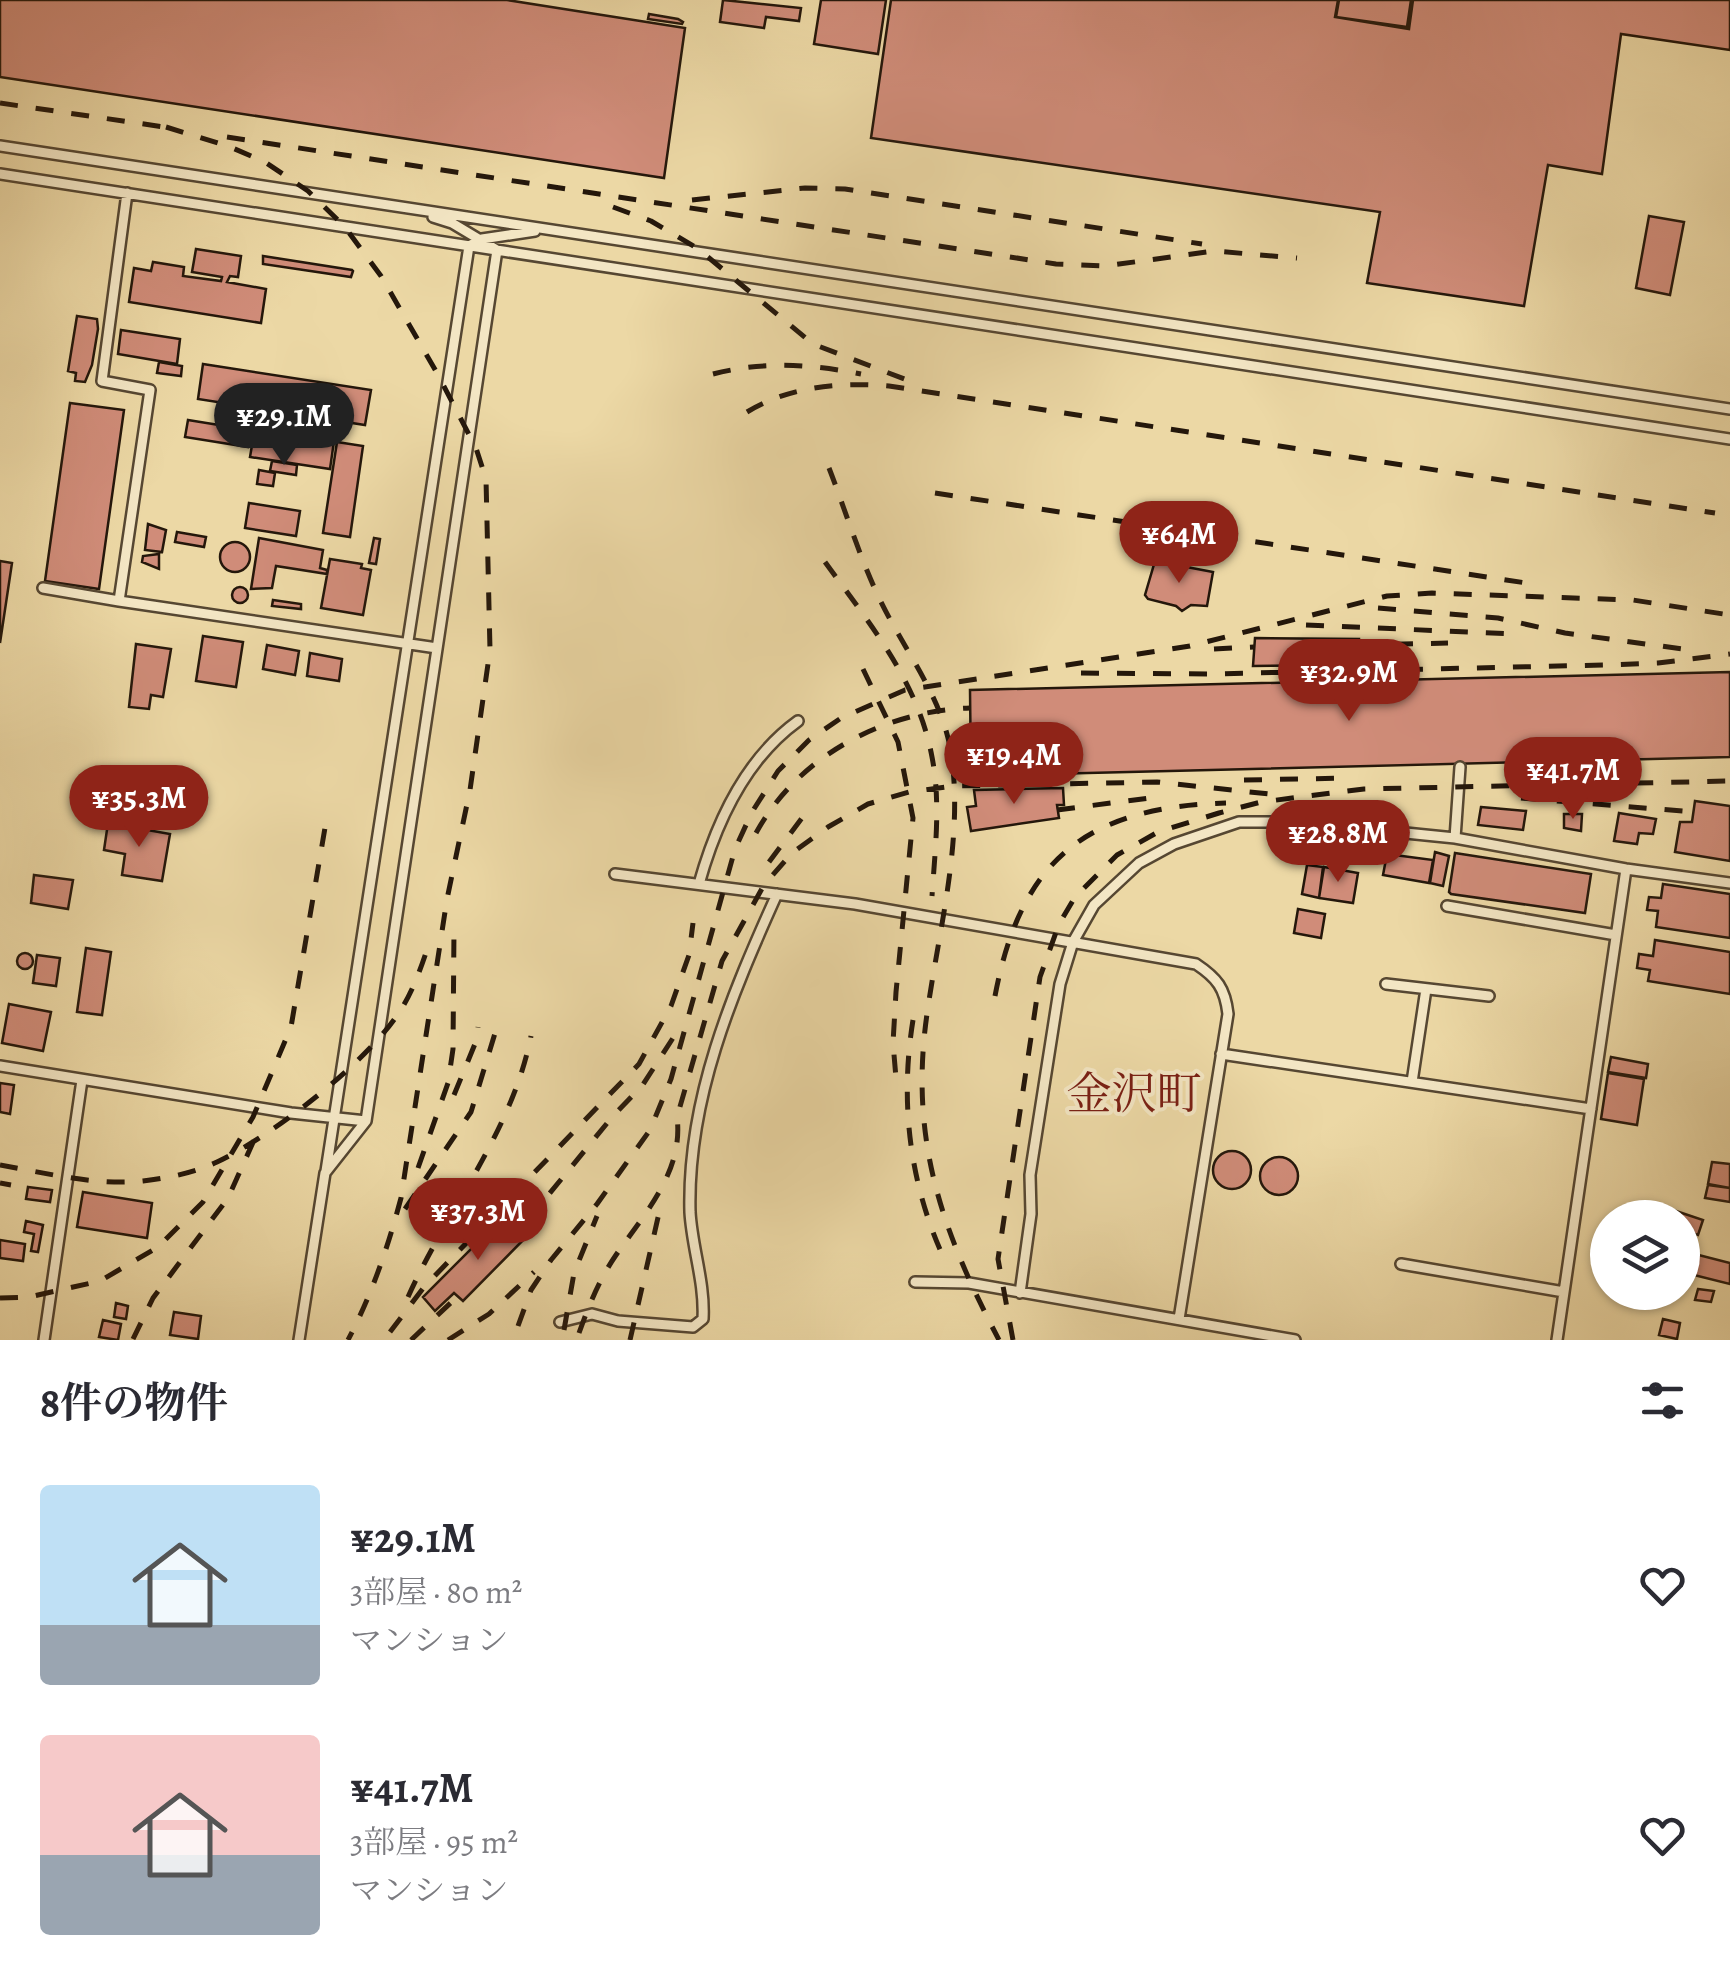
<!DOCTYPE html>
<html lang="ja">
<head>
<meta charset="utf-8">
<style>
	:root { --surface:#fff; --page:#f2f2f3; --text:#2b2b33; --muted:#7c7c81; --accent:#8f2418 }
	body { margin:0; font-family:Alegreya,"Noto Serif JP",serif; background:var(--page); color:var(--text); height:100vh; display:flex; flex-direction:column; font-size:38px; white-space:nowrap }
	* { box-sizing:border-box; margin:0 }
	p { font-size:32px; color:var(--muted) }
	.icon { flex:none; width:55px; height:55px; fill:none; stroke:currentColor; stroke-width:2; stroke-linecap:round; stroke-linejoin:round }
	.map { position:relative; height:1340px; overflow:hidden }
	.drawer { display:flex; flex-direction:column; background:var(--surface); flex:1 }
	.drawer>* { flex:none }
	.buttons { position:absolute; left:1590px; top:1200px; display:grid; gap:20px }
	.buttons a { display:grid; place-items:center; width:110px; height:110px; border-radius:50%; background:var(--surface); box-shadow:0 2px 8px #0004; font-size:50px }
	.price { position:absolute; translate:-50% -85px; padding:0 22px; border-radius:35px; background:var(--accent); color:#fff; font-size:32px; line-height:65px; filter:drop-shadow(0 2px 5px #0008) }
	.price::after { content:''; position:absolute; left:50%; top:60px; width:30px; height:22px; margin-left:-15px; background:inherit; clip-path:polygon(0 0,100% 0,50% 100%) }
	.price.on { background:#222; color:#fff }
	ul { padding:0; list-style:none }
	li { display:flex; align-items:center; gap:30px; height:250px; padding:0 40px }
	li span { display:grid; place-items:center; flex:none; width:280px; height:200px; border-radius:10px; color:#555 }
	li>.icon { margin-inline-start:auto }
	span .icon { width:120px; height:120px; fill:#fffc; stroke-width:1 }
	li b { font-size:42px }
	h2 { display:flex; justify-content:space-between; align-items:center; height:120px; padding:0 40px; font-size:42px }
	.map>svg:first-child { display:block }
	.building { fill:#d08c79; stroke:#24170b; stroke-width:2.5 }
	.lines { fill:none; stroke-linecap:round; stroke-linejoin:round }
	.service-casing { stroke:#564732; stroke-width:14 }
	.service { stroke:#f3e6c4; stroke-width:9 }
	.rail { stroke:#24170b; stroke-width:5; stroke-dasharray:18 18; stroke-linecap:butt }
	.labels { text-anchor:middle; stroke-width:8; stroke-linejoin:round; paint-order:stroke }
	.quarter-label { font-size:45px; fill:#7a1f14; stroke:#f3e6c4 }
</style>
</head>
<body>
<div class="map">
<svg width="1730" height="1340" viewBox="0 0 1730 1340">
	<rect width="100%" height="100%" fill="#ecd8a5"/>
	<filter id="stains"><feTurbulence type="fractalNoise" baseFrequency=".002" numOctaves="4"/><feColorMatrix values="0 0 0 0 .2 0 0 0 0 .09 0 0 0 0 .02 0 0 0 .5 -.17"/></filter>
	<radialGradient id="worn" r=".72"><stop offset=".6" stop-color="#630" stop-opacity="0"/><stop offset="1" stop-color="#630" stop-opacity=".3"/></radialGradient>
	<!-- building -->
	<path class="building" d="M 0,0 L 507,0 L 685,28 L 664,178 L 0,77 Z
		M 723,0 L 801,8 L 799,21 L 766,17 L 764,28 L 720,22 Z
		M 821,0 L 886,0 L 878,54 L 814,44 Z
		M 891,0 L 1338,0 L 1335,17 L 1409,29 L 1413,0 L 1730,0 L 1730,50 L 1621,34 L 1602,174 L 1548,165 L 1524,306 L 1367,283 L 1380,212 L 871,138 Z
		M 1339,0 L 1411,0 L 1407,27 L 1336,17 Z
		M 649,14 L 678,19 L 683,22 L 682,24 L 648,19 Z
		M 1649,216 L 1684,222 L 1670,295 L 1636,288 Z
		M 196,249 L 241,256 L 238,277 L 230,276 L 227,282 L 266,289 L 261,323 L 129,302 L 134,268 L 151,271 L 153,262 L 184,267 L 183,276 L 221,281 L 222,277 L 192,272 Z
		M 263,256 L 352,270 L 353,271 L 351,277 L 263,264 Z
		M 77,316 L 97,319 L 98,329 L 92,365 L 85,382 L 75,381 L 76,373 L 68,371 Z
		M 121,330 L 180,339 L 177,364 L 118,354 Z
		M 159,362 L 182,366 L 181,376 L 157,373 Z
		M 203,364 L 371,390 L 365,425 L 198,399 Z
		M 70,403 L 124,410 L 99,589 L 45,581 Z
		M 188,420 L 250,430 L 248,447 L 185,437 Z
		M 256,422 L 335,434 L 330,469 L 250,457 Z
		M 337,442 L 363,446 L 350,537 L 323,533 Z
		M 272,461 L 297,465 L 296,475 L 270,471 Z
		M 259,470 L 275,473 L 273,486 L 257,484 Z
		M 249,503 L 300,511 L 296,536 L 245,528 Z
		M 148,524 L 166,530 L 162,552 L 145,550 Z
		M 177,532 L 206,537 L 204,547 L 175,542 Z
		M 259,538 L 323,550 L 320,568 L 327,570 L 327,574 L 276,566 L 272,588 L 251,589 Z
		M 374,538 L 380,539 L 376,564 L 369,563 Z
		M220 557a15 15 0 1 1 30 0a15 15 0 1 1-30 0Z
		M 159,554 L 159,569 L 142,562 L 143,556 Z
		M 330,559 L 362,564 L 361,568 L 371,570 L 363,615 L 321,608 Z
		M 0,561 L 12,563 L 0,643 Z
		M 1155,561 L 1213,572 L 1207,606 L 1191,605 L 1182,611 L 1176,606 L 1148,599 L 1145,595 Z
		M232 595a8 8 0 1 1 16 0a8 8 0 1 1-16 0Z
		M 273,600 L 301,604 L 301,609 L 272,606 Z
		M 203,636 L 243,642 L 236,687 L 196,681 Z
		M 1255,638 L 1359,639 L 1359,665 L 1253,666 Z
		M 136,644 L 171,649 L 163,697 L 151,695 L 149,709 L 129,707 Z
		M 267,645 L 299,651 L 295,675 L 263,669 Z
		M 310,653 L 342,659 L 339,681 L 307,676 Z
		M 1730,672 L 1730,757 L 971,776 L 970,690 Z
		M 1063,788 L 1064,805 L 1057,805 L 1059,818 L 971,831 L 967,807 L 976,806 L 974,790 Z
		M 1695,801 L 1730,806 L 1730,861 L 1675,852 L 1680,822 L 1692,822 Z
		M 1481,807 L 1526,811 L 1523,830 L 1478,825 Z
		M 1619,813 L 1656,819 L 1653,834 L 1639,833 L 1637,844 L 1614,841 Z
		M 1564,814 L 1582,814 L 1581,831 L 1564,828 Z
		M 108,823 L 170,834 L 162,881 L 122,875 L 125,854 L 104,850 Z
		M 1435,852 L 1449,856 L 1443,886 L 1430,883 Z
		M 1455,853 L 1591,874 L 1585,913 L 1451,894 L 1449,892 Z
		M 1387,854 L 1433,860 L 1429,883 L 1383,875 Z
		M 1307,865 L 1323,867 L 1319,898 L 1302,894 Z
		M 1324,867 L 1358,873 L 1353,903 L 1319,898 Z
		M 34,875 L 73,880 L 68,909 L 31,903 Z
		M 1663,884 L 1730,894 L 1730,938 L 1656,927 L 1658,911 L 1647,910 L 1649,897 L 1661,898 Z
		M 1298,909 L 1325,914 L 1321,938 L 1294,933 Z
		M 1655,940 L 1730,952 L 1730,994 L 1648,981 L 1650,970 L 1637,968 L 1639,954 L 1653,956 Z
		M 86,948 L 111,952 L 102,1015 L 77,1012 Z
		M17 961a8 8 0 1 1 16 0a8 8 0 1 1-16 0Z
		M 37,955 L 60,958 L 56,986 L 33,983 Z
		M 9,1004 L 51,1012 L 43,1051 L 2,1043 Z
		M 1611,1057 L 1648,1064 L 1646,1078 L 1608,1072 Z
		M 1608,1073 L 1644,1079 L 1637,1125 L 1601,1119 Z
		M 0,1083 L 14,1085 L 10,1114 L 0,1112 Z
		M1213 1170a19 19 0 1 1 38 0a19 19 0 1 1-38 0Z
		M1260 1176a19 19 0 1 1 38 0a19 19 0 1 1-38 0Z
		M 1712,1162 L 1730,1164 L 1730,1188 L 1708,1184 Z
		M 1708,1185 L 1730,1188 L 1730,1202 L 1705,1198 Z
		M 28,1187 L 52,1190 L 50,1202 L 26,1199 Z
		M 83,1192 L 152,1203 L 147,1238 L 77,1227 Z
		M 1673,1210 L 1703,1220 L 1698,1235 L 1682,1230 L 1682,1218 L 1670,1218 Z
		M 522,1216 L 535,1228 L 463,1301 L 454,1293 L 435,1311 L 423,1297 L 496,1224 L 505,1234 Z
		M 26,1221 L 43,1225 L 38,1252 L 31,1251 L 34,1234 L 24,1232 Z
		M 0,1240 L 25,1244 L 23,1261 L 0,1258 Z
		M 1683,1251 L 1730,1263 L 1730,1284 L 1682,1272 Z
		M 1698,1289 L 1714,1291 L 1711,1302 L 1695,1300 Z
		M 116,1303 L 128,1306 L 126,1319 L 114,1317 Z
		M 174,1312 L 201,1316 L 198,1339 L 170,1335 Z
		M 1663,1319 L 1680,1323 L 1677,1339 L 1659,1335 Z
		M 103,1320 L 121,1324 L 118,1340 L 99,1337 Z"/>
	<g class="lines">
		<defs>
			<path id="service" d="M 0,146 L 1730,409
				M 0,174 L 1730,439
				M 127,193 L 102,381 L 150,390 L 119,601 L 437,648
				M 43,588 L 119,601
				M 1455,838 L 1460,767
				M 615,874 L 855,904 L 1196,964 C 1217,978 1225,988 1228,1014 L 1179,1319
				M 699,884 C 716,823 744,760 798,721
				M 1447,906 L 1616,935
				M 1386,984 L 1489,996
				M 1221,1054 L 1591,1109
				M 0,1066 L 291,1113 L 366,1121
				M 1412,1082 L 1426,989
				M 326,1171 L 469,246 L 482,239 L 535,231
				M 1401,1264 L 1564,1292
				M 915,1282 L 969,1283 L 1295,1340
				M 1020,1293 L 1031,1214 L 1030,1175 L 1060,984 L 1073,942 L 1094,905 L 1139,863 L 1174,844 L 1239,822 L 1297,822 L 1455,838 L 1626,869 L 1730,883
				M 560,1322 L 592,1314 L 618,1321 L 693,1327 L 703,1319 C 705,1282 692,1248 690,1212 C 687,1099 732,994 777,894
				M 44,1340 L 82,1080
				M 299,1340 L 325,1173 L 366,1121 L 497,250 L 452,223 L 433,217
				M 1557,1340 L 1626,869"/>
		</defs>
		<!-- service casing -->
		<use href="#service" class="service-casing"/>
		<!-- service -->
		<use href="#service" class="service"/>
		<!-- rail -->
		<path class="rail" d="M 0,103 L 178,129
			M 166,127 L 228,146 L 265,162 L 308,191 L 344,226 L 381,276 L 437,373 L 476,448 L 486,479 L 490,650 L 470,790 L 447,899 L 401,1198 C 388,1247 372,1294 348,1340
			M 227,137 L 1056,264 L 1105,266 L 1214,251 L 1297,258
			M 692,200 L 805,188 L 845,189 L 1202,244
			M 613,207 L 651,221 L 697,248 L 813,344 L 907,380
			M 713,374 C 764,361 810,364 861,374
			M 747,412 C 790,386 840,382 889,386 L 1715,513
			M 829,468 C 846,512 860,559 881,602 C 905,651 942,697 951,752 C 964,839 939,928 927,1014 C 909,1140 942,1231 999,1340
			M 935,493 L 1533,584
			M 825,562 C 869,623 918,681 932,757 C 941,803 935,850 932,896
			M 1378,608 L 1498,618 L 1565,633 L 1690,650
			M 1306,625 L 1516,634
			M 1359,645 L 1448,643
			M 1214,649 L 1254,647
			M 863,669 L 898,742 L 913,818 L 896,992 L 893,1043 L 896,1078
			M 1081,673 L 1209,674 L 1605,665 L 1658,663 L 1730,654
			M 1244,780 L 1349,778
			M 1521,798 L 1694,812
			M 1057,810 L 1157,797
			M 756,833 C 798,756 884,711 970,708
			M 769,862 L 805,814
			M 995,996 C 1021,858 1088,807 1226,803
			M 913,1020 C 900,1100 909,1180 942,1254
			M 454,1095 L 477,1039 L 478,1027
			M 0,1165 C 46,1173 96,1186 143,1181 C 168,1178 194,1173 217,1162 C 272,1136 364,1065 398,1014 C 414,991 422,964 431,938
			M 418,1168 L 448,1083 L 453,1049 L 454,929
			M 0,1183 L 11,1185
			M 405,1209 L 471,1112 L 496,1030
			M 527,1221 L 613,1116 L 642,1086 L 673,1038
			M 408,1297 C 448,1208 512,1132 531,1036
			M 0,1298 L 29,1297 L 100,1281 L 158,1247 L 203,1202 L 253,1117 L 291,1027 L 327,816
			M 518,1326 L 531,1290 L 551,1260 L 597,1204 L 650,1130 L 671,1079 L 735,849 L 752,812 L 778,771 L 809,740 L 841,718 L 905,690 L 1190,646 L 1387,596 L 1432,593 L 1633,600 L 1730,615
			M 564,1330 L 574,1273 L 597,1216
			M 390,1332 L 424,1287 L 639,1064 L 671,1006 L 689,955 L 693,923
			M 579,1333 C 589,1305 599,1280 616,1255 C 644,1214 684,1172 677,1117 L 722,961 L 764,885 L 792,853 L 828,827 L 868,804 L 909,792 L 953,786 L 1157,782 L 1269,794
			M 133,1339 L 153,1298 L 228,1198 L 255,1138
			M 411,1340 L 458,1296
			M 448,1340 L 489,1314 L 534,1272
			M 630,1340 L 662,1200
			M 1013,1340 L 998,1259 L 1040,977 L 1059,924 L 1075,897 L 1117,855 L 1158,832 L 1219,813 L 1261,802 L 1364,789 L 1730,781"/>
	</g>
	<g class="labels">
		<!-- quarter labels -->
		<g class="quarter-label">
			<text x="1134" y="1109">金沢町</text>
		</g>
	</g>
	<rect width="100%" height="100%" filter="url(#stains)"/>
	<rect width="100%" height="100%" fill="url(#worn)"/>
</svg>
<div class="buttons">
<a><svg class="icon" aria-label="layers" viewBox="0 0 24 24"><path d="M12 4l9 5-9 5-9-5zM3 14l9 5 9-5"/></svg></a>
</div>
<b class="price on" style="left:284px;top:468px">¥29.1M</b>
<b class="price" style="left:1179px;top:586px">¥64M</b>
<b class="price" style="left:1349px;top:724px">¥32.9M</b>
<b class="price" style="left:1014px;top:807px">¥19.4M</b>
<b class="price" style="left:1573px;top:822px">¥41.7M</b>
<b class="price" style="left:139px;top:850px">¥35.3M</b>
<b class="price" style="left:1338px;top:885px">¥28.8M</b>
<b class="price" style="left:478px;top:1263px">¥37.3M</b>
</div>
<section class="drawer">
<h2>8件の物件<svg class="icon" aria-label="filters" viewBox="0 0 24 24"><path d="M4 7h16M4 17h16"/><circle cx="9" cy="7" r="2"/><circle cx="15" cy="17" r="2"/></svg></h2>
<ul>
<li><span style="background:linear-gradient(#bfe0f5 70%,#9aa5b1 0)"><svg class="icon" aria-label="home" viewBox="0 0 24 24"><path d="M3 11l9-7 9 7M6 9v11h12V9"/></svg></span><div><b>¥29.1M</b><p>3部屋 · 80 m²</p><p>マンション</p></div><svg class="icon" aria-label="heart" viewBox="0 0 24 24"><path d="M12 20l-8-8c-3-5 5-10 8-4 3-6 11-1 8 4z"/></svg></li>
<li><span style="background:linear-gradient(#f6c9c9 60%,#9aa5b1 0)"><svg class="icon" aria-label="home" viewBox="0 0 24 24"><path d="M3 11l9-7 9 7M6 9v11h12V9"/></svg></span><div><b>¥41.7M</b><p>3部屋 · 95 m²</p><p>マンション</p></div><svg class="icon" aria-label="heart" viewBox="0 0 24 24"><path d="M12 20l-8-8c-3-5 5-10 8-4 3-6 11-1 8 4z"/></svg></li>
</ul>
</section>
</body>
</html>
